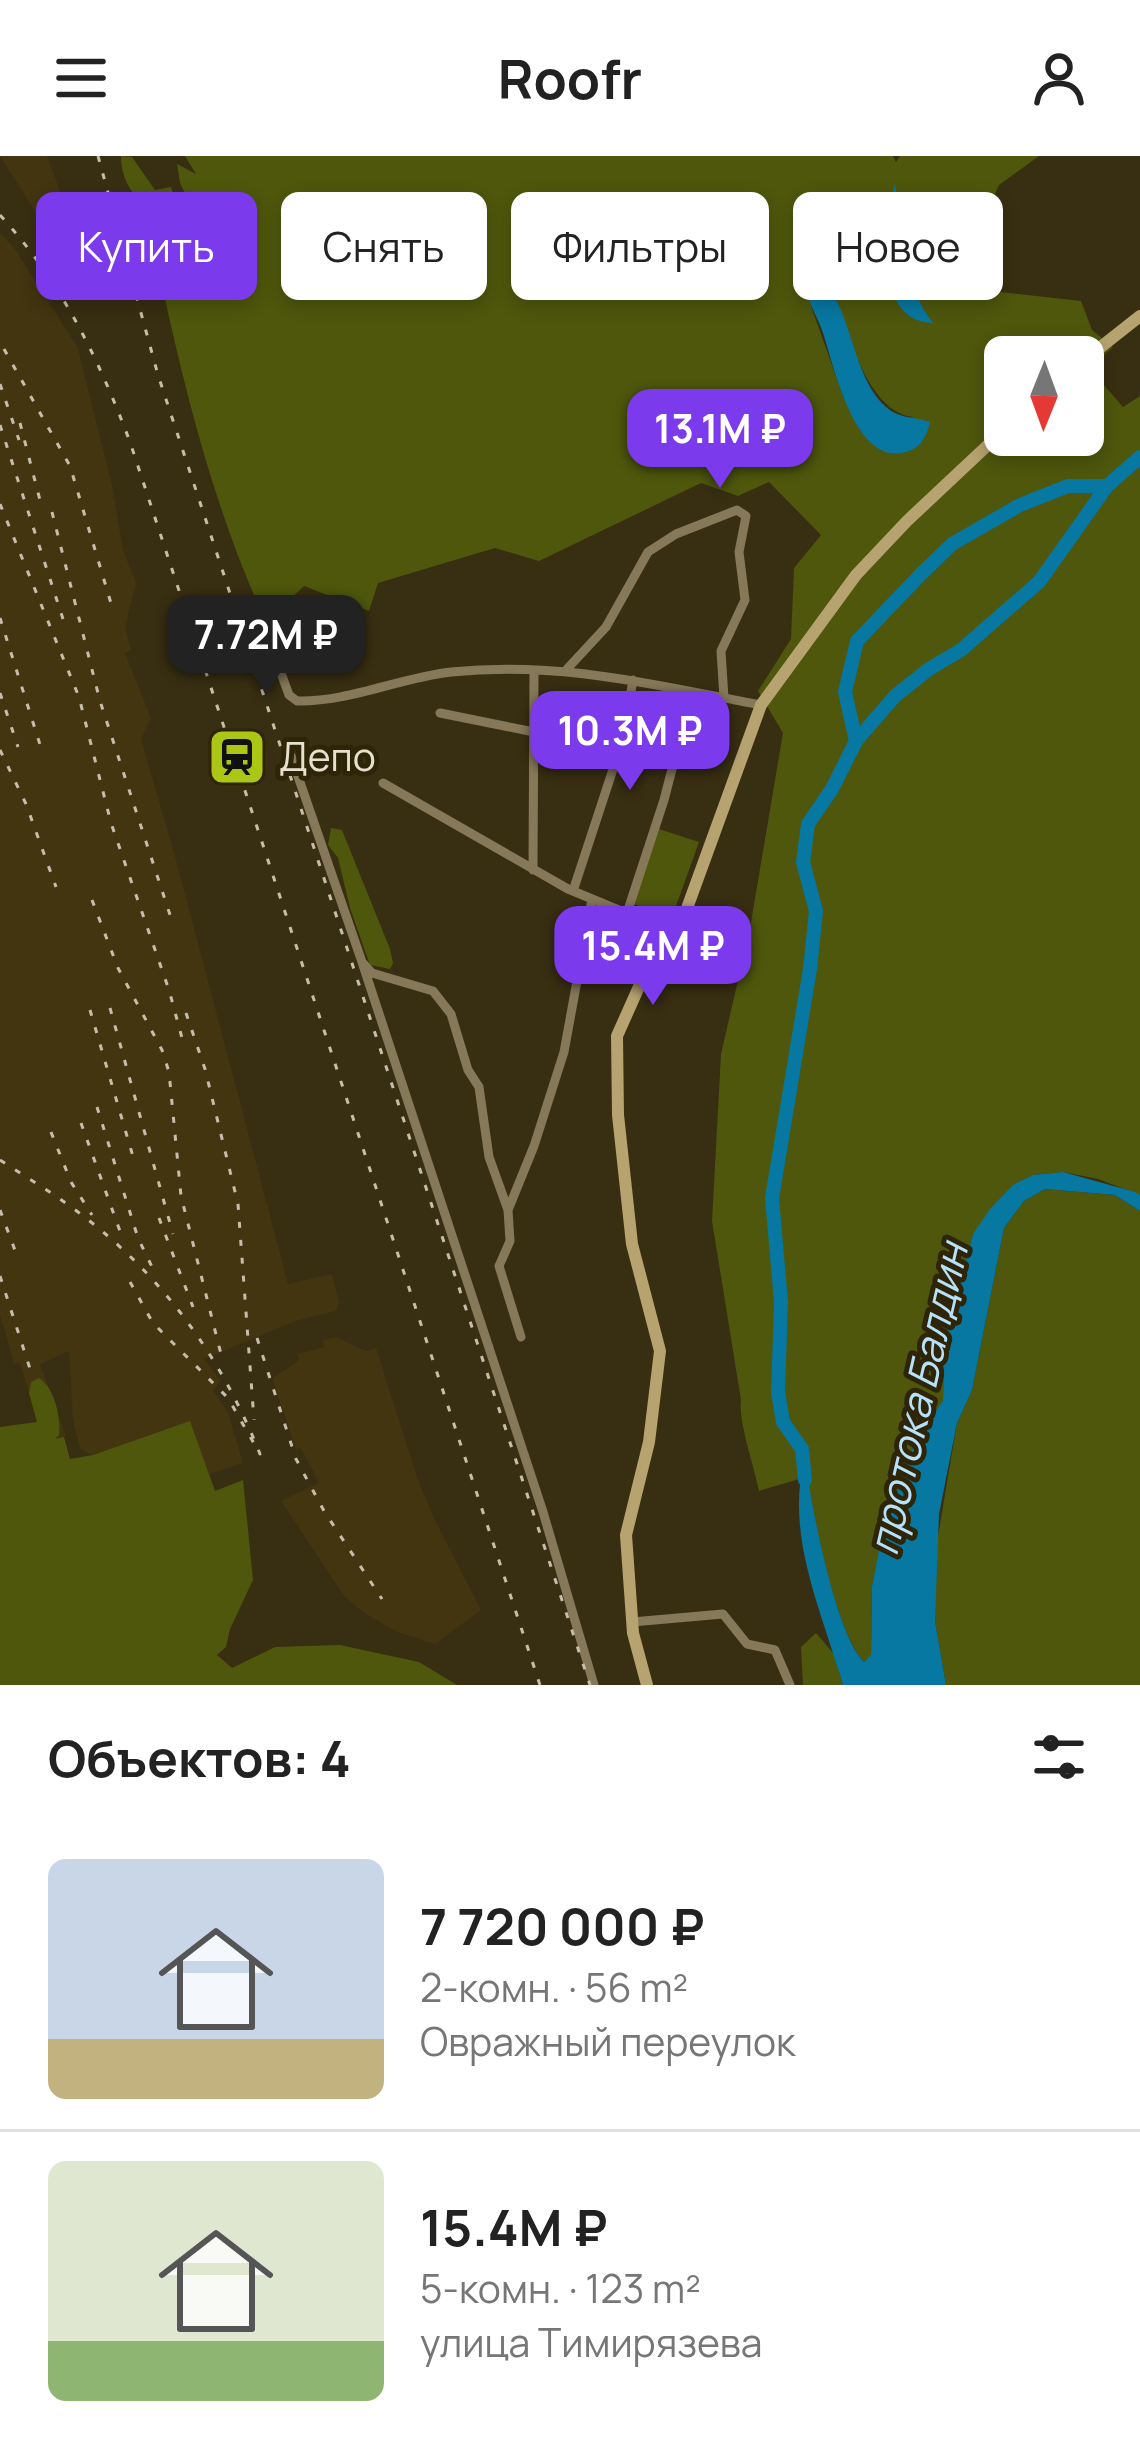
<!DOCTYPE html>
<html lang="ru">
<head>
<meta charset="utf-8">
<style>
	:root { --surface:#fff; --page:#f6f6f6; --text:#222; --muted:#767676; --line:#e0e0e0; --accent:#7c3aed }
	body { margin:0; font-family:Manrope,sans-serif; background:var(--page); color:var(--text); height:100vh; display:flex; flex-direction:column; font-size:45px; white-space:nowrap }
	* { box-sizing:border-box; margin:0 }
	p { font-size:39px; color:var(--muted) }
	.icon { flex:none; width:66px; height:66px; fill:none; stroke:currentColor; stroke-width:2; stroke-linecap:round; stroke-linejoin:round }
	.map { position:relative; height:1529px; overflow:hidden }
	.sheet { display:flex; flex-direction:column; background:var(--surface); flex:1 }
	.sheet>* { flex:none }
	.hud { position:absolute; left:36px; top:36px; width:1068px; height:108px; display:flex; gap:24px }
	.needle { width:78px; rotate:181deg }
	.buttons { position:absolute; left:984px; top:180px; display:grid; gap:24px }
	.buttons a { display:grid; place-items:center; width:120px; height:120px; border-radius:18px; background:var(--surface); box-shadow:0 6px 18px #0003; font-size:60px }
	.price { position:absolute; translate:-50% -102px; padding:0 27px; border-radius:24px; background:var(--accent); color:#fff; font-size:39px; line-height:78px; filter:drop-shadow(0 3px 6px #0008) }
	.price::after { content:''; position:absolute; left:50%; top:72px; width:36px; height:27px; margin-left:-18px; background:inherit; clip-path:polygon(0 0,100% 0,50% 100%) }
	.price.selected { background:#222; color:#fff }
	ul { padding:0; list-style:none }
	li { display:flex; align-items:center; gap:36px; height:300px; padding:0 48px }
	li+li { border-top:3px solid var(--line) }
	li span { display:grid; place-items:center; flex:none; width:336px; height:240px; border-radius:18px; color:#555 }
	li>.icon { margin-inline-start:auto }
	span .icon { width:144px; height:144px; fill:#fffc; stroke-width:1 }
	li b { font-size:51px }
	h2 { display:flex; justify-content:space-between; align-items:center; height:144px; padding:0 48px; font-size:51px }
	.tag { padding:0 42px; border-radius:18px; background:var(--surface); box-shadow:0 6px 18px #0003; font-size:42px; line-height:108px }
	.tag.selected { background:var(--accent); color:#fff }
	header { display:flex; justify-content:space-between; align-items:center; height:156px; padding:0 48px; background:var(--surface); font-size:54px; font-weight:700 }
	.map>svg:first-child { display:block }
	.built { fill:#423510 }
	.green { fill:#4e570c; fill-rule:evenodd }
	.water { fill:#0778a2 }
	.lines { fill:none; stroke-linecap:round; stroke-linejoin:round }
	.river { stroke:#0778a2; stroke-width:14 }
	.street { stroke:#867959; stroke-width:9 }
	.secondary { stroke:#b7a36f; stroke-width:12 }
	.rail { stroke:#c5beab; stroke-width:3; stroke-dasharray:6 12; stroke-linecap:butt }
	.labels { text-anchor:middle; stroke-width:10; stroke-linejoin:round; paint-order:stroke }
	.poi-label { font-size:39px; fill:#e6e0cf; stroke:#2e2407; text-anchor:start }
	.water-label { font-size:42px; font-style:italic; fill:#b6e1f8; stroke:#2e2407 }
</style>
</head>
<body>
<header><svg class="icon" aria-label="menu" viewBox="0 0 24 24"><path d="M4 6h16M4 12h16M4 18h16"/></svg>Roofr<svg class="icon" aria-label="person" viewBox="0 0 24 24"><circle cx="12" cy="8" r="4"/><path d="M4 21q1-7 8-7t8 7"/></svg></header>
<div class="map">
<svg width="1140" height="1529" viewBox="0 0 1140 1529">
	<rect width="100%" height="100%" fill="#382e12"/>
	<!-- built -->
	<path class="built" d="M 0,0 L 47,0 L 77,81 L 58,91 Z
		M 0,77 L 15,93 L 78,192 L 112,330 L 123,394 L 136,427 L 125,471 L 131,494 L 125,497 L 151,562 L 141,583 L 175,700 L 288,1128 L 332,1118 L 339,1146 L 336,1155 L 298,1164 L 204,1203 L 221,1225 L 213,1234 L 228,1256 L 243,1307 L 209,1318 L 189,1266 L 93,1300 L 80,1293 L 73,1264 L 69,1195 L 40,1208 L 66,1280 L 44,1287 L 20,1207 L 14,1208 L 0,1159 Z
		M 336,1181 L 366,1195 L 376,1192 L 417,1321 L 434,1362 L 481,1454 L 435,1488 L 397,1476 L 364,1457 L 344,1440 L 281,1345 L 319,1327 L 301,1292 L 296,1293 L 272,1223 L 299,1204 L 297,1198 L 324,1191 L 323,1184 Z"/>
	<!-- green -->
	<path class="green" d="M 121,0 L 132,1 L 155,34 L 171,31 L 176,46 L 188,43 L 180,27 L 177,8 L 196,18 L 185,0 L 893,0 L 896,6 L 900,0 L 1039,0 L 999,29 L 988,54 L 969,54 L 960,125 L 990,135 L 1081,145 L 1092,174 L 1113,191 L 1089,212 L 1123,251 L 1140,240 L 1140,1039 L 1098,1023 L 1063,1016 L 1034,1019 L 973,1078 L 944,1191 L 943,1244 L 915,1286 L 881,1384 L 872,1430 L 871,1500 L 864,1506 C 834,1474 812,1353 805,1307 L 799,1323 L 759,1335 C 754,1310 738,1265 741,1244 L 712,1065 L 721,898 L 750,772 L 783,577 L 758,535 L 791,483 L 794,412 L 821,379 L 769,326 L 738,340 L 701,327 L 539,405 L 495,392 L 378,427 L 369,455 L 304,430 L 266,466 C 217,360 188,248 163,134 L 150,118 L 138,69 L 142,64 L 132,55 L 146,51 C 130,37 121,21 121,0 ZM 832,129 C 845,169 867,258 914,261 L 859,269 L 843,240 L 811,150 ZM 1005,201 L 1083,201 L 1083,279 L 1005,279 Z
		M 331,672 L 342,674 L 390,793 L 393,807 L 390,813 L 370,809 L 350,752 L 338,702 L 328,689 Z
		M 659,673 L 699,686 L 671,764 L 634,748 Z
		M 1045,1033 L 1115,1039 L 1140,1055 L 1140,1529 L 946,1529 L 935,1465 L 935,1398 L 957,1267 L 972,1234 L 1004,1072 L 1024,1045 Z
		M 39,1222 C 55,1232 61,1262 59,1279 L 55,1283 L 64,1281 L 70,1303 L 93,1299 L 190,1265 L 215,1335 L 243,1324 L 253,1424 L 230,1473 L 226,1491 L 217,1499 L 232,1512 L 275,1491 L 340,1489 L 419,1506 L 457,1529 L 0,1529 L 0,1271 L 37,1266 L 29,1237 L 31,1226 Z
		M 816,1477 L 834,1498 L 843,1529 L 803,1529 L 801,1491 Z"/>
	<!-- water -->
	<path class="water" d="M 895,28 C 903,74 903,130 933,167 C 873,166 883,68 895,28 Z
		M 815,114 C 855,149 850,229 893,256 C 903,262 919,262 930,266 C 926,283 919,295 900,297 C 854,304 834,211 823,177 C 819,162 807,149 808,132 C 809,127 813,120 815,114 Z
		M 1063,1016 L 1135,1036 L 1140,1039 L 1140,1055 L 1115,1039 L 1045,1033 L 1024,1045 L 1004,1072 L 972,1234 L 957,1267 L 939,1358 L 935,1465 L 946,1529 L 843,1529 C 823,1459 784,1377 805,1303 C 811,1348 835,1477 864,1506 L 871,1499 L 872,1430 L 881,1384 L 915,1286 L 943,1244 L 944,1191 L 973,1078 L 990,1053 L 1013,1029 L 1033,1019 Z"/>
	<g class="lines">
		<!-- river -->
		<path class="river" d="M 856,585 L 845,536 L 857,485 L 921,418 L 952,388 L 1020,349 L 1068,330 L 1107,330
			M 805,1324 L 802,1293 L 783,1266 L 778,1236 L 781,1146 L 772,1042 L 810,813 L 816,755 L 803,706 L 808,668 L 832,633 L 856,585 L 895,540 L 929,513 L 961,494 L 1039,426 L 1107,330 L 1140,301"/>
		<!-- street -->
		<path class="street" d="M 262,465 L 289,539 L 297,545 C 349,546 399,522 451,516 C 563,505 653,529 761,549
			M 567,513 L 606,471 L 648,396 L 676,378 L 737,354 L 746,360 L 739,396 L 745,444 L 721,495 L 724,542
			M 440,557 L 534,576
			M 291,600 L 362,806 L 372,817 L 433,835 L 451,858 L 468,914 L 479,931 L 489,1001 L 508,1054
			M 383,627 L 568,733 L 672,776
			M 533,714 L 534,514
			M 573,735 L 622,586 L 633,524
			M 627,757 L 664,644 L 692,536
			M 362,806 L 543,1356 L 594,1529
			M 521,1181 L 499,1110 L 510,1085 L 508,1054 L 534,990 L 564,896 L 592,743
			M 632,1466 L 723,1458 L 747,1488 L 775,1494 L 790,1529"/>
		<!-- secondary -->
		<path class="secondary" d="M 1083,205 L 1140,160
			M 647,1529 L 633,1477 L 626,1379 L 649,1286 L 660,1195 L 632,1088 L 618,959 L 617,880 L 646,815 L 686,755 L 761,549 L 856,419 L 907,365 L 1005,273"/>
		<!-- rail -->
		<path class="rail" d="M 98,0 L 158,219 L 590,1529
			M 0,59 C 62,127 98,201 130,286 L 540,1529
			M 4,193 L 70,310 L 113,454
			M 0,228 L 19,284
			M 20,267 L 41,348
			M 0,269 L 63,463
			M 0,348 L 79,541 L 111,667 L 169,834 L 182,882
			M 52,356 L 100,545 L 172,765
			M 0,462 L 43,598
			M 0,537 L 18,591
			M 0,594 L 26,648 L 56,731
			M 92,744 L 118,812 L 162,894 L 169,916 L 181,1040 L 222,1202
			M 110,852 L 173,1078
			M 90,854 L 134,1004
			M 186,857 L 205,913 L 238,1048 L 254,1264
			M 97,951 L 138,1082 L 154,1115
			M 81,967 L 121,1078
			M 51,976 L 71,1026 L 92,1059
			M 0,1004 C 26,1021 53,1037 78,1056 C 162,1119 221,1200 260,1298 L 228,1242 L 153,1167 L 125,1117
			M 0,1054 L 16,1097
			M 159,1062 L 193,1151
			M 0,1120 L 33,1222
			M 257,1182 L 296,1303 L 324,1355 L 382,1443"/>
	</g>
	<!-- icons -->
	<defs>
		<symbol id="station-square" viewBox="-11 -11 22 22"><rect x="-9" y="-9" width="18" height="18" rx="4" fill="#abc615" stroke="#2e2407"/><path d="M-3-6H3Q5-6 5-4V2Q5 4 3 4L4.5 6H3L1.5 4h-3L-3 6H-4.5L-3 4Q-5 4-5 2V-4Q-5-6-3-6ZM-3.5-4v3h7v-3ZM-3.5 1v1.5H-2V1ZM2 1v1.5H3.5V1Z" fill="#111"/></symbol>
	</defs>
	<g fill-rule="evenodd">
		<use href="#station-square" x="204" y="568" width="66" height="66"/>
	</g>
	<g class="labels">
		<!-- poi labels -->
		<g class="poi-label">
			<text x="279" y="615">Депо</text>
		</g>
		<!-- water labels -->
		<g class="water-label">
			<text transform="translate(918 1243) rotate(-77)" y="15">протока Балдин</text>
		</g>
	</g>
</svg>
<div class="buttons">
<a><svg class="needle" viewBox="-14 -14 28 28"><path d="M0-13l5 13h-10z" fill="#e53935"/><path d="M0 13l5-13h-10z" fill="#767676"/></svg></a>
</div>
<b class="price" style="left:720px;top:335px">13.1M ₽</b>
<b class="price selected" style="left:266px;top:541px">7.72M ₽</b>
<b class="price" style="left:630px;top:637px">10.3M ₽</b>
<b class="price" style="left:653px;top:852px">15.4M ₽</b>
<div class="hud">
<a class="tag selected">Купить</a>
<a class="tag">Снять</a>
<a class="tag">Фильтры</a>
<a class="tag">Новое</a>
</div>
</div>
<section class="sheet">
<h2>Объектов: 4<svg class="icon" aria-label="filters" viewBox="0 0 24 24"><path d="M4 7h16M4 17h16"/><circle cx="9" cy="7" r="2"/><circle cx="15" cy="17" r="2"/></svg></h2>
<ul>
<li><span style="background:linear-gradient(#c9d6e8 75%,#c2b280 0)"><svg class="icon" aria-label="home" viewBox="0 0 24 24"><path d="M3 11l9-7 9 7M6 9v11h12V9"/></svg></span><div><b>7 720 000 ₽</b><p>2-комн. · 56 m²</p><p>Овражный переулок</p></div></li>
<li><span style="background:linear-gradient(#dfe7d0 75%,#8fb573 0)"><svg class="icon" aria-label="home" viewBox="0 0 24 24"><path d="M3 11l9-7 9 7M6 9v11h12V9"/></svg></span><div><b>15.4M ₽</b><p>5-комн. · 123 m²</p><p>улица Тимирязева</p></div></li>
</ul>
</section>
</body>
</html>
